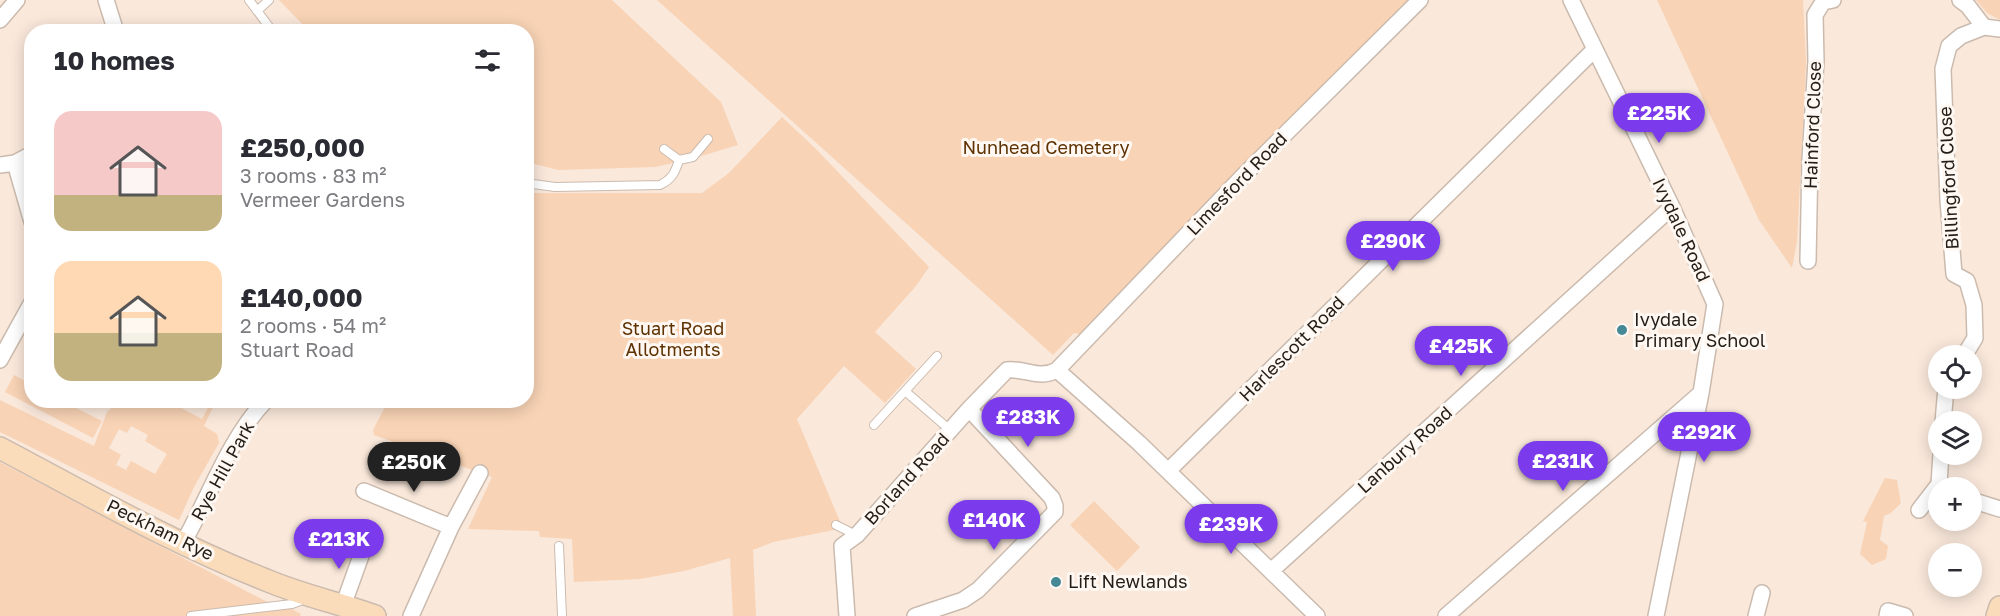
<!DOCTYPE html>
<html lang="en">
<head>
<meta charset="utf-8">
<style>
	:root { --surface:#fff; --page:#f7f7f7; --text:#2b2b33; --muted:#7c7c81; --accent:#7c3aed }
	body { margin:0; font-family:"Golos Text",sans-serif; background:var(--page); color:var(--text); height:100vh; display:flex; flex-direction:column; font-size:22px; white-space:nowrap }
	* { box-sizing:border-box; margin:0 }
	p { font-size:20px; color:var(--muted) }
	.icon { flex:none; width:33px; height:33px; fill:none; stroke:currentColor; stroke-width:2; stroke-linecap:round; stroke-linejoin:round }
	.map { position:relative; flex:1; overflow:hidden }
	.sheet { position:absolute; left:24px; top:24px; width:510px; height:384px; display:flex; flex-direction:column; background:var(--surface); border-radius:24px; box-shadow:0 3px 15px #0003 }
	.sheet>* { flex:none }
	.tools { position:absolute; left:1928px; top:345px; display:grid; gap:12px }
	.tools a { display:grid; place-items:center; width:54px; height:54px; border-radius:50%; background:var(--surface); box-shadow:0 3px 15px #0003; font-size:30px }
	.price { position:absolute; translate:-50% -51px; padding:0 14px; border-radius:21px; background:var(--accent); color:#fff; font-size:20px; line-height:39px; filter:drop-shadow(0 2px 3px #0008) }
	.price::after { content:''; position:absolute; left:50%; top:36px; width:18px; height:14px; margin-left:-9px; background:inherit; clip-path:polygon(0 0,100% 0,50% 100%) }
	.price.selected { background:#222; color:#fff }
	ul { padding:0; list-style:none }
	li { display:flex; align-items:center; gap:18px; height:150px; padding:0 30px }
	li span { display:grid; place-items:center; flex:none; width:168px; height:120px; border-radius:18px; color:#555 }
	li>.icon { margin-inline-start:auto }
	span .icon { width:72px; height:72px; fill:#fffc; stroke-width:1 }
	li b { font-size:26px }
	h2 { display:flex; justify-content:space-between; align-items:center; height:72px; padding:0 30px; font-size:26px }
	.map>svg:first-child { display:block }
	.green { fill:#f8d3b5; fill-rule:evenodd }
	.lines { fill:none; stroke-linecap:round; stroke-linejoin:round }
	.lane-casing { stroke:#cbbbae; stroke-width:10 }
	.street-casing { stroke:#cbbbae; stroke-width:18 }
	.secondary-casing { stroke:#cbbbae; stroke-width:24 }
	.lane { stroke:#fff; stroke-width:8 }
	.street { stroke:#fff; stroke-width:15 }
	.secondary { stroke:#fbdcba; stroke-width:21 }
	.poi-dot { fill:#448995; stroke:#fff8f2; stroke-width:2 }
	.labels { text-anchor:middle; stroke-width:6; stroke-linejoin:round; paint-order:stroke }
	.street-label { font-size:18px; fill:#231d18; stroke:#fff8f2 }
	.park-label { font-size:18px; fill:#5e3202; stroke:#fff8f2 }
	.poi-label { font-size:18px; fill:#231d18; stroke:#fff8f2; text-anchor:start }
</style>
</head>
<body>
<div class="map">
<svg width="2000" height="616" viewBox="0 0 2000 616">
	<rect width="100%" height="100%" fill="#fae8db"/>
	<!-- green -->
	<path class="green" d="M 279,0 L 612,0 L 721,102 L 738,145 L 691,159 L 655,167 L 558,170 L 527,162 L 526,32 L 309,31 Z
		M 657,0 L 1416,0 L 1089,336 L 1074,333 L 1053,355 Z
		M 1657,0 L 1803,0 L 1806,63 L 1797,241 L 1792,268 L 1759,220 Z
		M 1976,0 L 2000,0 L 2000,20 L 1987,13 Z
		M 782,117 L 815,148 L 929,267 L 916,286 L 875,332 L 916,369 L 885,403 L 844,366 L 797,419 L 841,524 L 834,530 L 773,542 L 753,550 L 756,616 L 733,616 L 730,558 L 684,571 L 640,579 L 574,582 L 572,539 L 540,537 L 539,531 L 468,529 L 492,477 L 374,435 L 373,430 L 388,401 L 526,400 L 527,193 L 702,193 L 729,173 Z
		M 14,375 L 31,384 L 32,400 L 62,401 L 102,421 L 93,438 L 5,392 Z
		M 0,400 L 94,446 L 107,412 L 119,401 L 168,401 L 202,419 L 209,406 L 207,404 L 209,401 L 216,401 L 204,426 L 217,434 L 219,443 L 194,487 L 179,520 L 0,432 ZM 131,426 L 148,435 L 145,441 L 167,454 L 155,474 L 131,461 L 126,470 L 116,465 L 121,455 L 109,448 L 119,429 L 127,433 Z
		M 0,462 L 271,604 L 288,607 L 301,614 L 300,616 L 0,616 Z
		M 1885,478 L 1897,480 L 1901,503 L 1891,513 L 1884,516 L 1880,540 L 1888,546 L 1886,559 L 1872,565 L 1860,554 L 1867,522 L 1863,521 Z
		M 1094,501 L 1140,547 L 1117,571 L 1070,525 Z"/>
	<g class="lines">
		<defs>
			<path id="lane" d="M 249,0 L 273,32
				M 257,11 L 269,0
				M 664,149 L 679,160 L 693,157 L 708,139
				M 526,183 L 555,187 L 660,185 C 672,179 675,173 679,160
				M 905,391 L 950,430
				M 874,425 L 937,356
				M 836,525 L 856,535
				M 559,546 L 562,616
				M 191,616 L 292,604 L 305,599"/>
			<path id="street" d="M 106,0 L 116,32
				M 1571,0 L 1672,207 L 1715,304 L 1701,393 L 1656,616
				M 1960,0 L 1968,6 L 1984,27
				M 0,20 L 17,0
				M 15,163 L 32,222
				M 0,165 L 15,163 L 32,154
				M 1808,261 L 1810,160 L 1816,61 L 1815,15 L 1823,2 L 1833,0
				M 1964,356 L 1975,338 L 1974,305 L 1967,281 L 1954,274 L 1948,200 L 1943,69 L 1949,46 L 1961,36 L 1984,27 L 2000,29
				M 0,360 L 32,302
				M 1057,370 L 1139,443 L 1317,616
				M 1943,422 L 1946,388
				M 1168,471 L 1594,50
				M 1939,484 L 1941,454
				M 364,491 L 451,527
				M 1971,500 L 2000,509
				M 1919,510 L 1939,484
				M 342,530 L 367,539 L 343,606
				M 183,543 C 210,496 228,440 266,400
				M 1271,571 L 1672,207
				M 411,616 L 451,527 L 480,473
				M 847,616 L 842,546 L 857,535 L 969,409 L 1007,370 C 1026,368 1039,380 1057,370 L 1245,174 L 1420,0
				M 915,616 L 963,600 L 978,590 L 1055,512 L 1055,506 L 1052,498 L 969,409
				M 1446,616 L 1701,393
				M 1756,616 L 1762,593
				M 1887,616 L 1888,611 L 1905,616"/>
			<path id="secondary" d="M 0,448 C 87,494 174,544 266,580 C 301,595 339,603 375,616
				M 1997,616 L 2000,607"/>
		</defs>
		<!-- lane casing -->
		<use href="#lane" class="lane-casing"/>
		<!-- street casing -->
		<use href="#street" class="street-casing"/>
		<!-- secondary casing -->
		<use href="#secondary" class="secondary-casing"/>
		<!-- lane -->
		<use href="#lane" class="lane"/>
		<!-- street -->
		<use href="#street" class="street"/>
		<!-- secondary -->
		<use href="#secondary" class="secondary"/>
	</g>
	<!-- markers -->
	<g class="poi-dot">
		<circle cx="1622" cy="330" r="6"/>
		<circle cx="1056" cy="582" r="6"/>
	</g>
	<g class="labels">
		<!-- street labels -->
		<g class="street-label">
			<text transform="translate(1813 125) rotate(-88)" y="6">Hainford Close</text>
			<text transform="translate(1949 178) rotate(-93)" y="6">Billingford Close</text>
			<text transform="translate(1237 184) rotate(-46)" y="6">Limesford Road</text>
			<text transform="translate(1681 230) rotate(65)" y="6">Ivydale Road</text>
			<text transform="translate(1292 349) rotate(-45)" y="6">Harlescott Road</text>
			<text transform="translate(1405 450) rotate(-42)" y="6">Lanbury Road</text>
			<text transform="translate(223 471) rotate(-61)" y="6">Rye Hill Park</text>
			<text transform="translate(907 479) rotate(-48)" y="6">Borland Road</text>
			<text transform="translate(160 530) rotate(26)" y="6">Peckham Rye</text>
		</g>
		<!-- park labels -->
		<g class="park-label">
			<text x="1046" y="154">Nunhead Cemetery</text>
			<text x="673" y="335">Stuart Road<tspan x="673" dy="21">Allotments</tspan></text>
		</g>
		<!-- poi labels -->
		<g class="poi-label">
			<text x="1634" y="326">Ivydale<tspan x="1634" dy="21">Primary School</tspan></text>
			<text x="1068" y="588">Lift Newlands</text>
		</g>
	</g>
</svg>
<div class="tools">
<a><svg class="icon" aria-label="locate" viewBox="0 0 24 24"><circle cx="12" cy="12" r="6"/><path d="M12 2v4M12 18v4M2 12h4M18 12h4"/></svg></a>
<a><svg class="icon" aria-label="layers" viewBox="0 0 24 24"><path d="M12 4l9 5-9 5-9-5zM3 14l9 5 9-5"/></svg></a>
<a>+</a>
<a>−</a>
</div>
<b class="price" style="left:1659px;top:144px">£225K</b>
<b class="price" style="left:1393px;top:272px">£290K</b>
<b class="price" style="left:1461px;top:377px">£425K</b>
<b class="price" style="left:1028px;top:448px">£283K</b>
<b class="price" style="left:1704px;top:463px">£292K</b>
<b class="price" style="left:1563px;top:492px">£231K</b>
<b class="price selected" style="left:414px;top:493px">£250K</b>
<b class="price" style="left:994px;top:551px">£140K</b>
<b class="price" style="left:1231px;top:555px">£239K</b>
<b class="price" style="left:339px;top:570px">£213K</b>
<section class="sheet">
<h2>10 homes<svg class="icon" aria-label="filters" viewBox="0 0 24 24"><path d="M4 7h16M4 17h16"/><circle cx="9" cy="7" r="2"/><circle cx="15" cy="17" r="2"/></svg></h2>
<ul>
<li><span style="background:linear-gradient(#f6c9c9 70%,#c2b280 0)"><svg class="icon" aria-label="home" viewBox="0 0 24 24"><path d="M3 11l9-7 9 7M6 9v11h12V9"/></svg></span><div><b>£250,000</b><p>3 rooms · 83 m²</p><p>Vermeer Gardens</p></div></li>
<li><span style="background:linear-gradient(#ffd9b3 60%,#c2b280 0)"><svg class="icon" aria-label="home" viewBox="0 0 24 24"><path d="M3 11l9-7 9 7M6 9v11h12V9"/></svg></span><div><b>£140,000</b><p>2 rooms · 54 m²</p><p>Stuart Road</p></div></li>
</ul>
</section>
</div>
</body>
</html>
